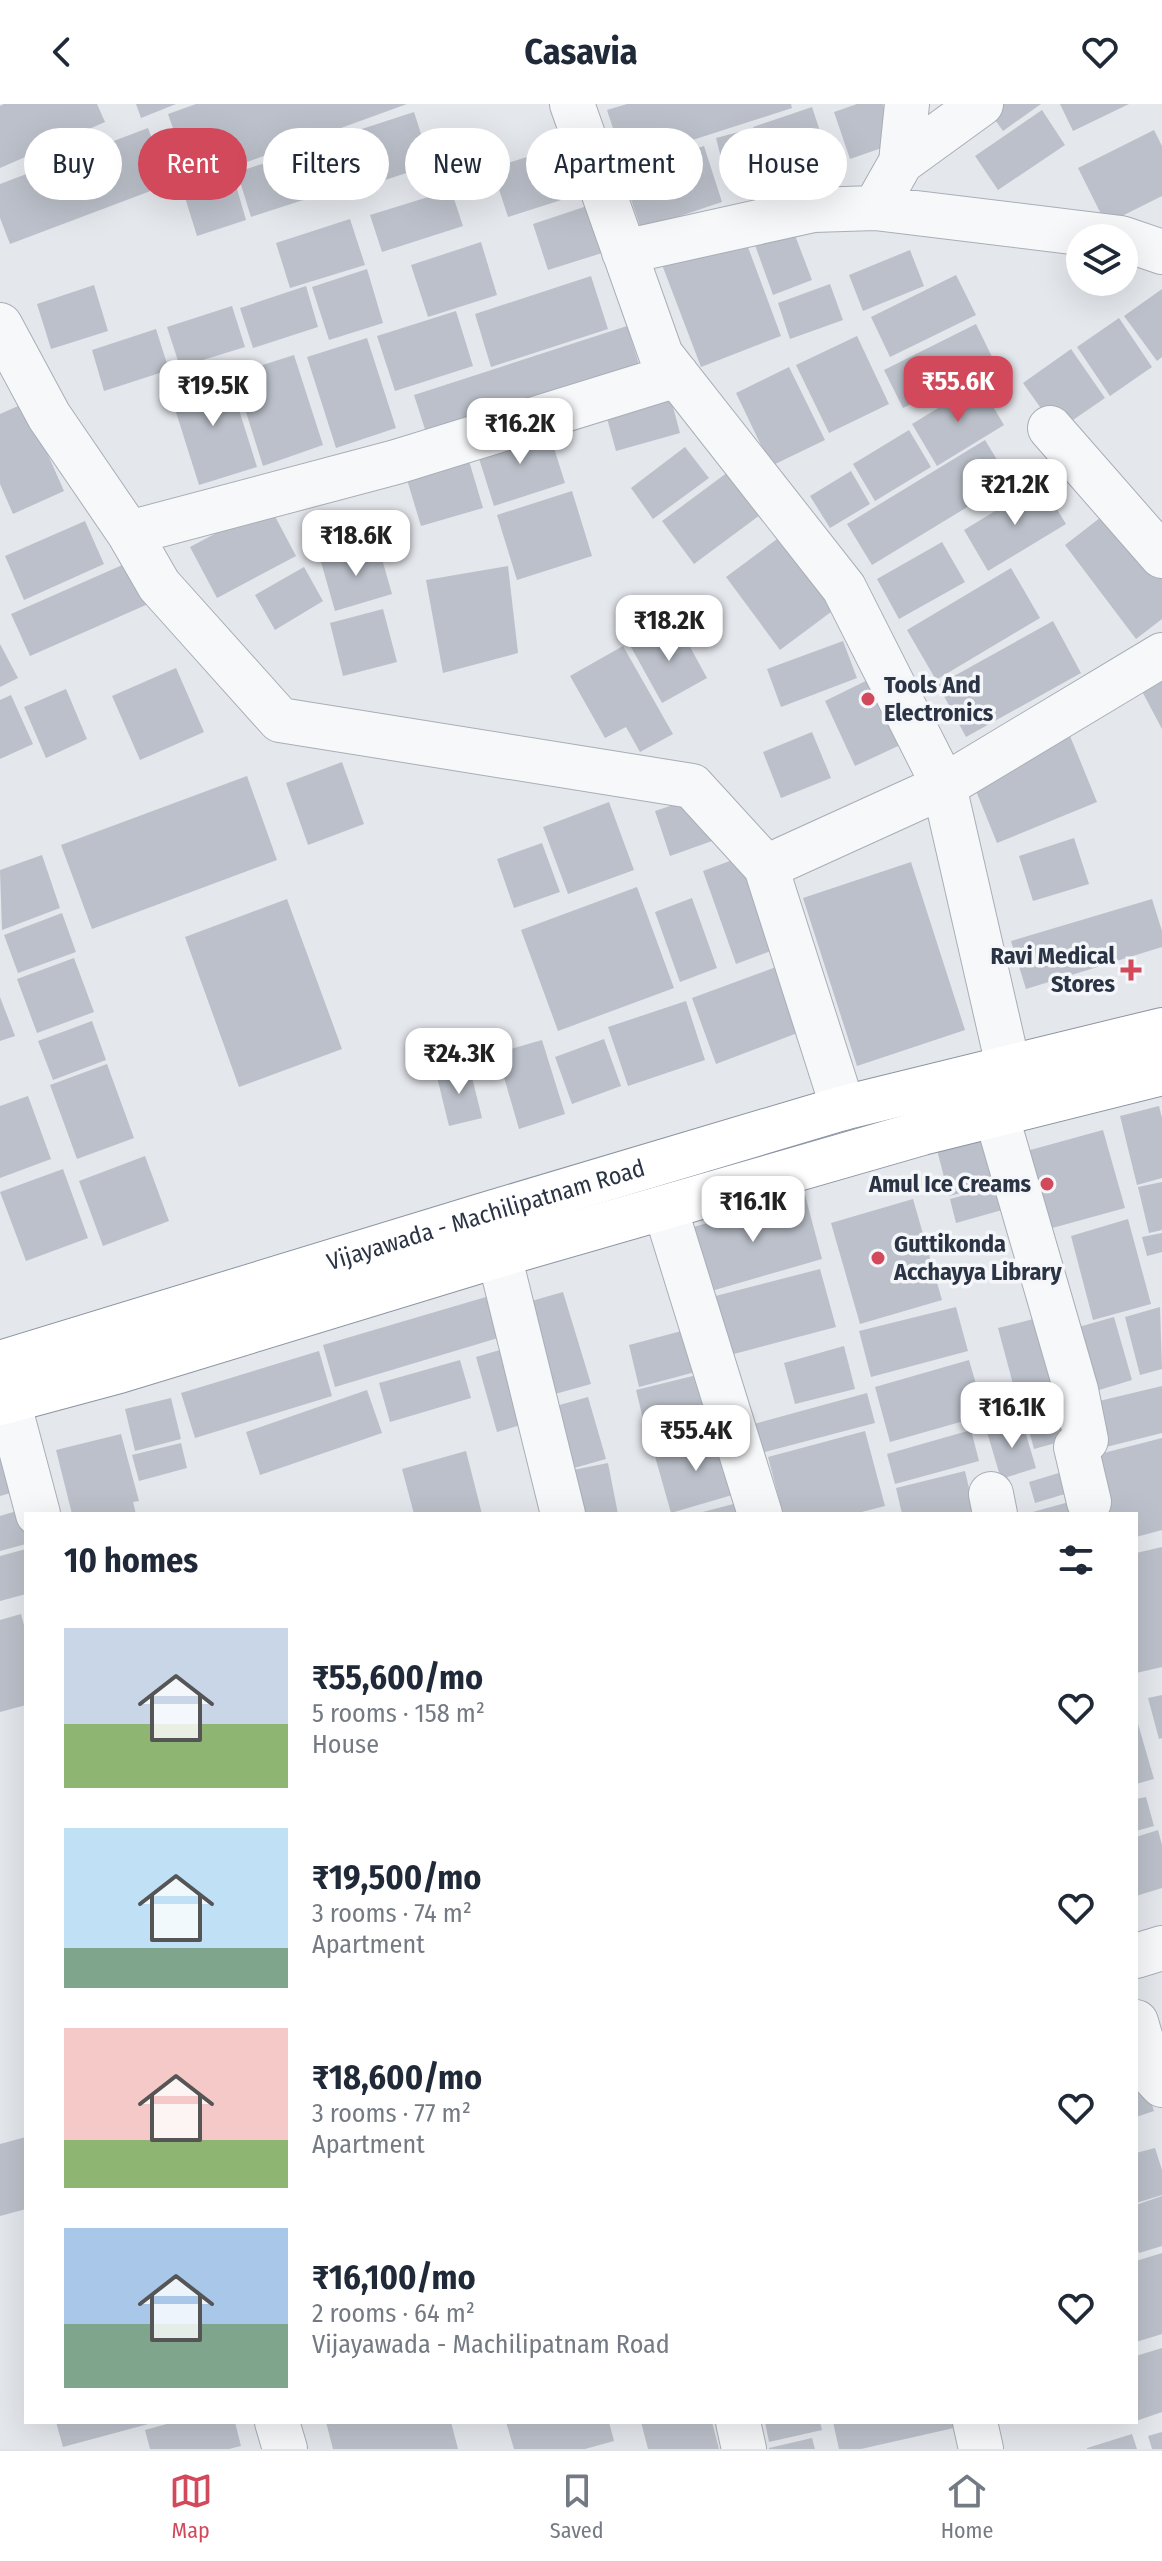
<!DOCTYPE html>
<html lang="en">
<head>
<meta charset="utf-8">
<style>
	:root { --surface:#fff; --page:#f2f2f3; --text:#1f2937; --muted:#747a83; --line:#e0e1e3; --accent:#d1495b }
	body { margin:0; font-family:"Fira Sans Condensed",sans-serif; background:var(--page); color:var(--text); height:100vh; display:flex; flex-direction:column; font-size:30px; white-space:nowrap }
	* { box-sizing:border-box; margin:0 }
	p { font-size:26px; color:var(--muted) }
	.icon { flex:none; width:44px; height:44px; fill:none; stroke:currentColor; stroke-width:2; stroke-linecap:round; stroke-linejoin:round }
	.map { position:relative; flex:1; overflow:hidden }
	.drawer { position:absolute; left:24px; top:1408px; width:1114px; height:912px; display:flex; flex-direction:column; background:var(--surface); border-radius:0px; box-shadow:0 8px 32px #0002 }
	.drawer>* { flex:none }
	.banner { position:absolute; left:24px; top:24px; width:1114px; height:72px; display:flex; gap:16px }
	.controls { position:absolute; left:1066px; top:120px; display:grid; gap:16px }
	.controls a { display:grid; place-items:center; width:72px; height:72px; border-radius:50%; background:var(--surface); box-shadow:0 8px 32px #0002; font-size:40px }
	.price { position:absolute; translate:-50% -68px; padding:0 18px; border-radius:16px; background:#fff; color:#222; font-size:26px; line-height:52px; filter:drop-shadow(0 2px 4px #0008) }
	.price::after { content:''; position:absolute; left:50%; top:48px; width:24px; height:18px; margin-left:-12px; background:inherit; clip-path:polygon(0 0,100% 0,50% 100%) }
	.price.selected { background:var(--accent); color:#fff }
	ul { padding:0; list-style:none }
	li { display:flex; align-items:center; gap:24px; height:200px; padding:0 40px }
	li span { display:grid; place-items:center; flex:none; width:224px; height:160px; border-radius:0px; color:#555 }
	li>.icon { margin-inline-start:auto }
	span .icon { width:96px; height:96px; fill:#fffc; stroke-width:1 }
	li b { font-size:34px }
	h2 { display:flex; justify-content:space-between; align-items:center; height:96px; padding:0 40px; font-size:34px }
	.pill { padding:0 28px; border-radius:36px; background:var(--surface); box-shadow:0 8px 32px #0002; font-size:28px; line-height:72px }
	.pill.selected { background:var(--accent); color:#fff }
	header { display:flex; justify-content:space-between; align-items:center; height:104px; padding:0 40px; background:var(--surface); font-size:36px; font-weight:700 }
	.tabs { display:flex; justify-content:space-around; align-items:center; height:112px; border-top:2px solid var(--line); background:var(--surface); font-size:22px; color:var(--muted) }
	.tabs a { display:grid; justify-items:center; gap:4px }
	.tabs .selected { color:var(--accent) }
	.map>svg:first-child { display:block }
	.building { fill:#bbc0ca }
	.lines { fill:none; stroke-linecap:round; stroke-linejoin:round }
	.minor-casing { stroke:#a9aeb7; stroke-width:46 }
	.highway-casing { stroke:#8b94a3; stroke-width:46 }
	.minor { stroke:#f7f8fa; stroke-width:44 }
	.highway { stroke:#fff; stroke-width:44 }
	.poi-dot { fill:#d1495b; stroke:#f4f6f9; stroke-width:3 }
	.labels { text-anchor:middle; stroke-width:7; stroke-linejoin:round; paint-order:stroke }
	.poi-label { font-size:24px; font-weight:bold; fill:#2b3445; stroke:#f4f6f9; text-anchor:start }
	.street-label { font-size:24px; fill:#2b3445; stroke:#f4f6f9 }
</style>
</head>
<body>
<header><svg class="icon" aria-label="back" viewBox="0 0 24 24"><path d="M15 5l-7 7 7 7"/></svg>Casavia<svg class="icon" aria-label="heart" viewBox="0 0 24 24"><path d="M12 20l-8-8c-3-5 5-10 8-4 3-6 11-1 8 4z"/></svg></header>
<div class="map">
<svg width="1162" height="2345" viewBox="0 0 1162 2345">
	<rect width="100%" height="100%" fill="#e4e7ec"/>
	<!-- building -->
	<path class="building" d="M 4,0 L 97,0 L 105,18 L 0,64 L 0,2 Z
		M 136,0 L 176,0 L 141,14 Z
		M 196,0 L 407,0 L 192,78 L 168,10 Z
		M 627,0 L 791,0 L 792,4 L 624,58 L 607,6 Z
		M 857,0 L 883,0 L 896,39 L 850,55 L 834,8 Z
		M 990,0 L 1041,0 L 1003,27 L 986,3 Z
		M 1060,0 L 1129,0 L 1073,27 Z
		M 812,3 L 837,78 L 778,98 L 753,23 Z
		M 1042,6 L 1065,41 L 998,86 L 975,52 Z
		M 414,8 L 431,61 L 345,89 L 328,36 Z
		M 148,24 L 169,80 L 10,140 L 0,114 L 0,80 Z
		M 750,25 L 762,73 L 728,81 L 716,34 Z
		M 1154,26 L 1162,42 L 1162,92 L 1106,120 L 1078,64 Z
		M 324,40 L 337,85 L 251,113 L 237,68 Z
		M 564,41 L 580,90 L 508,113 L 492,64 Z
		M 704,42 L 722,98 L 641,125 L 622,69 Z
		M 233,71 L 246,116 L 197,132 L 183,87 Z
		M 451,86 L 463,122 L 382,148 L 370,111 Z
		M 587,102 L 602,149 L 548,166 L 533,120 Z
		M 350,115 L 365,161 L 290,184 L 276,139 Z
		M 793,126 L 812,176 L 773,191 L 755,141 Z
		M 742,127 L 781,232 L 701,263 L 661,158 Z
		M 481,138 L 497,191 L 428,213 L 411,161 Z
		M 910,146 L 924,182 L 863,207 L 849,171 Z
		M 367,165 L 383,219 L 329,236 L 312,183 Z
		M 956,171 L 976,211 L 890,253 L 871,213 Z
		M 591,172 L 608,225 L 491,263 L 475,210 Z
		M 830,180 L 843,216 L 790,235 L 778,199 Z
		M 94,181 L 108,227 L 51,245 L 37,200 Z
		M 306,182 L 318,223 L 253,244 L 240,204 Z
		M 1162,185 L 1162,253 L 1157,257 L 1124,212 Z
		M 232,202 L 245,243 L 180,263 L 167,223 Z
		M 456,207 L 473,262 L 395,287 L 377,232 Z
		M 1119,214 L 1152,263 L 1110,292 L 1077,243 Z
		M 976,220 L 995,259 L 903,304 L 884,266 Z
		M 627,222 L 643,273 L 430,341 L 414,291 Z
		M 156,225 L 169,266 L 104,287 L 92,246 Z
		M 857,232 L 889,300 L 829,329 L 796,261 Z
		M 367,234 L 396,324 L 336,344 L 307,253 Z
		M 1071,245 L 1105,294 L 1057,327 L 1023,279 Z
		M 294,251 L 323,341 L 263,362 L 234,270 Z
		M 789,263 L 825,336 L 771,362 L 736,289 Z
		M 227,268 L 257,363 L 199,381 L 169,286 Z
		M 979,279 L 1004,321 L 937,362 L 912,320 Z
		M 669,288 L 680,329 L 616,347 L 605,307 Z
		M 25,299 L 64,387 L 13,410 L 0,380 L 0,310 Z
		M 547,322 L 565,379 L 494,402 L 476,345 Z
		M 909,326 L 931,363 L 875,397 L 853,360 Z
		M 985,336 L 1010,377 L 872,461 L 847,420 Z
		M 685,343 L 709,374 L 653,415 L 631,384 Z
		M 467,350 L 483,404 L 421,422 L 405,369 Z
		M 851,367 L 870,400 L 830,424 L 810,392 Z
		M 728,368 L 760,411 L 694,460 L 662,417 Z
		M 1041,379 L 1066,420 L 988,467 L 964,426 Z
		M 572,387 L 592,452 L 517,476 L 497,411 Z
		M 269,401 L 296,452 L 217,494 L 190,443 Z
		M 1114,403 L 1162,465 L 1162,515 L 1136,535 L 1065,441 Z
		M 85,417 L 104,460 L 24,496 L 5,452 Z
		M 781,432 L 835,505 L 780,546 L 726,473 Z
		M 942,438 L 965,478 L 899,515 L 877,475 Z
		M 378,441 L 392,490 L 335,507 L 321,458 Z
		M 136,455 L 155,497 L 30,552 L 11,510 Z
		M 508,462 L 518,549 L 443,569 L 426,476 Z
		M 304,463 L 323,497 L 275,526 L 255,491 Z
		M 1011,464 L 1040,514 L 936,576 L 907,526 Z
		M 383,505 L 397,558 L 343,572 L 330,519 Z
		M 1053,517 L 1081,569 L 966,633 L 938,581 Z
		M 677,519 L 707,574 L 662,599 L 631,543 Z
		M 843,537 L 857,574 L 781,603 L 767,565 Z
		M 0,540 L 18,574 L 0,583 Z
		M 623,542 L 673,630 L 640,648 L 626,623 L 605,634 L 570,572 Z
		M 1162,562 L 1162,625 L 1136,576 Z
		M 176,564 L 204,628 L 140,656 L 112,592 Z
		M 878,571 L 909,637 L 855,662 L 825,597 Z
		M 66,585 L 87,635 L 46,654 L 24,603 Z
		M 11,591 L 33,640 L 0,655 L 0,596 Z
		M 812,628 L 831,674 L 781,694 L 763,648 Z
		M 1070,632 L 1097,698 L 997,739 L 970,672 Z
		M 342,658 L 364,720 L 308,741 L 286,679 Z
		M 247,672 L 277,756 L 92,825 L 61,741 Z
		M 697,693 L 712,737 L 670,752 L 655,707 Z
		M 609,698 L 634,766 L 568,790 L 543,723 Z
		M 1074,734 L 1089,780 L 1033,797 L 1019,752 Z
		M 542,739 L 560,788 L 514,804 L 497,755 Z
		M 42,751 L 60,804 L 2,826 L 0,766 Z
		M 746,751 L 779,844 L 736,860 L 703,767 Z
		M 911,758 L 965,926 L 857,962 L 803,794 Z
		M 637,783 L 674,884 L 558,927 L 521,826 Z
		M 692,794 L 717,864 L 680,878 L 655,808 Z
		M 287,795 L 342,945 L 239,983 L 185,833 Z
		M 1152,795 L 1162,827 L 1162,843 L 1026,885 L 1011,837 Z
		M 62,809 L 76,848 L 18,869 L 4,831 Z
		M 74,854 L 94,908 L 37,929 L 17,875 Z
		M 776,863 L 800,928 L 716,960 L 692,894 Z
		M 0,893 L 15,932 L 0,937 Z
		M 686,897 L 705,956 L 628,982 L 608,923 Z
		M 92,917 L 106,956 L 53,976 L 38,937 Z
		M 604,935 L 621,982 L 572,1000 L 555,953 Z
		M 542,936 L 565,1010 L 519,1025 L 497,949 Z
		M 107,960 L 134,1034 L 77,1055 L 50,981 Z
		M 469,961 L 482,1014 L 449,1022 L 436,969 Z
		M 28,992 L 51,1055 L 0,1074 L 0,1002 Z
		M 1159,1002 L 1162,1014 L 1162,1074 L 1137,1081 L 1120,1012 Z
		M 1103,1026 L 1125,1104 L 1045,1126 L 1023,1048 Z
		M 988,1033 L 1000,1079 L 949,1092 L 937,1046 Z
		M 145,1052 L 169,1117 L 103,1142 L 79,1077 Z
		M 63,1065 L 88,1134 L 26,1157 L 0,1088 Z
		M 1162,1078 L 1162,1126 L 1149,1129 L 1138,1083 Z
		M 995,1083 L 1002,1106 L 956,1119 L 950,1095 Z
		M 805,1091 L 822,1155 L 701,1190 L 683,1126 Z
		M 913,1095 L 942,1196 L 860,1220 L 831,1119 Z
		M 1128,1115 L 1151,1200 L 1093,1216 L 1071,1132 Z
		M 1162,1129 L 1162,1148 L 1147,1152 L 1142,1133 Z
		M 820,1165 L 836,1223 L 715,1255 L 700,1196 Z
		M 563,1188 L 591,1280 L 555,1290 L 528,1198 Z
		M 496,1190 L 508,1231 L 335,1283 L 323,1241 Z
		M 956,1203 L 968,1247 L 871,1273 L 859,1227 Z
		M 1160,1203 L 1162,1265 L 1140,1271 L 1125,1213 Z
		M 1041,1213 L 1064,1298 L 1021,1310 L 998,1224 Z
		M 1114,1213 L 1132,1276 L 1086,1290 L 1068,1226 Z
		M 689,1225 L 699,1267 L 639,1283 L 629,1241 Z
		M 844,1242 L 855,1285 L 795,1300 L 784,1259 Z
		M 510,1243 L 531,1318 L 497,1328 L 476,1253 Z
		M 319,1247 L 332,1292 L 195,1334 L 181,1289 Z
		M 460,1256 L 471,1294 L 390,1318 L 379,1279 Z
		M 969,1256 L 985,1311 L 890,1338 L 875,1283 Z
		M 701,1270 L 710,1306 L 645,1323 L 636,1286 Z
		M 1162,1282 L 1162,1329 L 1106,1343 L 1095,1298 Z
		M 367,1286 L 382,1329 L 260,1371 L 246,1328 Z
		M 867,1289 L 875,1319 L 761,1349 L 754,1320 Z
		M 588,1293 L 606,1355 L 574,1364 L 556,1302 Z
		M 171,1294 L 181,1335 L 135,1347 L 125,1305 Z
		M 1069,1304 L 1077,1333 L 1034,1345 L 1026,1315 Z
		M 1022,1317 L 1036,1364 L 1001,1375 L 987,1328 Z
		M 971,1326 L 979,1357 L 895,1380 L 887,1350 Z
		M 865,1327 L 885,1402 L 854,1410 L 783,1410 L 768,1353 Z
		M 722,1329 L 739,1389 L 671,1409 L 654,1349 Z
		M 121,1330 L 139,1397 L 133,1398 L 136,1410 L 72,1410 L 56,1346 Z
		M 1162,1334 L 1162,1426 L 1136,1433 L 1136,1410 L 1098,1410 L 1084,1354 Z
		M 0,1335 L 25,1385 L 0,1392 Z
		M 181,1339 L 187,1364 L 139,1377 L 132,1351 Z
		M 466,1347 L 482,1410 L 414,1410 L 402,1365 Z
		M 608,1359 L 618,1410 L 577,1410 L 568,1367 Z
		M 1072,1365 L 1078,1386 L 1035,1399 L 1029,1378 Z
		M 965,1367 L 975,1410 L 902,1410 L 896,1384 Z
		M 1080,1395 L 1085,1410 L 1029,1410 L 1029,1409 Z
		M 741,1398 L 744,1410 L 699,1410 L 699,1409 Z
		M 20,1406 L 26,1428 L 26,1440 L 0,1447 L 0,1412 Z
		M 1162,1443 L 1162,1563 L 1136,1569 L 1136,1449 Z
		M 26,1445 L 26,1490 L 0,1497 L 0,1452 Z
		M 21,1510 L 26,1529 L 26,1601 L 0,1608 L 0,1516 Z
		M 1162,1591 L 1162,1634 L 1159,1635 L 1148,1594 Z
		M 1136,1613 L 1154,1675 L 1136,1680 Z
		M 1146,1693 L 1154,1722 L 1136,1727 L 1136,1695 Z
		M 1158,1726 L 1162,1741 L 1162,1784 L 1136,1792 L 1136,1733 Z
		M 1136,1952 L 1154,2007 L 1136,2013 Z
		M 26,2033 L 26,2105 L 0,2112 L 0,2040 Z
		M 1155,2044 L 1162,2066 L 1162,2091 L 1136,2099 L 1136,2049 Z
		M 1162,2092 L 1162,2142 L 1139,2149 L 1136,2140 L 1136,2101 Z
		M 1162,2149 L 1162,2230 L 1136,2238 L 1136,2157 Z
		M 1162,2244 L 1162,2308 L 1136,2317 L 1136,2252 Z
		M 56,2318 L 152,2318 L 152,2319 L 63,2343 Z
		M 174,2318 L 235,2318 L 241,2342 L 229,2345 L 150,2345 L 145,2326 Z
		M 326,2318 L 451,2318 L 458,2345 L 333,2345 Z
		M 506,2318 L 609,2318 L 614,2337 L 585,2345 L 514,2345 Z
		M 641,2318 L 712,2318 L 719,2345 L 648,2345 Z
		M 765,2318 L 820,2318 L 822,2326 L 769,2338 Z
		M 833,2318 L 966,2318 L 967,2321 L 861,2345 L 839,2345 Z
		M 1162,2328 L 1162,2345 L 1152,2345 L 1148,2332 Z
		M 1132,2330 L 1137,2345 L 1087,2345 L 1087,2344 Z
		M 812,2334 L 815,2345 L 769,2345 L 769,2344 Z"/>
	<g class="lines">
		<defs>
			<path id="minor" d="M 572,0 L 661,251 L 844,484 L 944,682 L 1009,966
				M 901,58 L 907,0
				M 875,104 L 901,58 L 981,0
				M 1124,135 L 1162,148
				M 624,148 L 813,106 L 875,104 L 1121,134
				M 0,221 L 49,312 L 129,429 L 159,481 L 280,616 L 692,682 L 766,763 L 843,1004
				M 1050,324 L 1162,452
				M 129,429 L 396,358 L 677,271
				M 766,763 L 944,682 L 1162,551
				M 996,1010 L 1076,1286 L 1086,1336 L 1076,1343 L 1089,1398
				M 665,1104 L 760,1410
				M 499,1151 L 563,1410
				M 8,1297 L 38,1410
				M 991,1390 L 995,1410
				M 1136,1852 L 1162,1844
				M 1136,1918 L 1151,1969 L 1162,1981
				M 277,2318 L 285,2345
				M 738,2318 L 744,2345
				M 975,2318 L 981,2345"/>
			<g id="highway">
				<path id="s1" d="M 0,1259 L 484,1111 L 843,1004 L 1162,926"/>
				<path d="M 0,1299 L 119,1267 L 499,1151 L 922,1029 L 1162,969"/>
			</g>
		</defs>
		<!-- minor casing -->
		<use href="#minor" class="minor-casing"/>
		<!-- highway casing -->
		<use href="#highway" class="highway-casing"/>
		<!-- minor -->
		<use href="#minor" class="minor"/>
		<!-- highway -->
		<use href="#highway" class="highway"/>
	</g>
	<!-- markers -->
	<g class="poi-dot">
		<circle cx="868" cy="595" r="8"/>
		<path d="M1127 854h8v8h8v8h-8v8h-8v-8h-8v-8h8z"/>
		<circle cx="1047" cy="1080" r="8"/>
		<circle cx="878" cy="1154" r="8"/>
	</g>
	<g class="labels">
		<!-- poi labels -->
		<g class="poi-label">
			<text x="884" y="589">Tools And<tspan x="884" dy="28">Electronics</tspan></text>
			<text x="1115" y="860" text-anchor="end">Ravi Medical<tspan x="1115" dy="28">Stores</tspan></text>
			<text x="1031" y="1088" text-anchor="end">Amul Ice Creams</text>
			<text x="894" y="1148">Guttikonda<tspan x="894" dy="28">Acchayya Library</tspan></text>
		</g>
		<!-- street labels -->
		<g class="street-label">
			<text dy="8" stroke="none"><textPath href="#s1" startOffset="508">Vijayawada - Machilipatnam Road</textPath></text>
		</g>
	</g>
</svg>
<div class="controls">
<a><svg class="icon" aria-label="layers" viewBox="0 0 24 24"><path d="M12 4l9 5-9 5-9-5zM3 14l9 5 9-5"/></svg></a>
</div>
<b class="price selected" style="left:958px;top:320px">₹55.6K</b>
<b class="price" style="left:213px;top:324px">₹19.5K</b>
<b class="price" style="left:520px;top:362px">₹16.2K</b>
<b class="price" style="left:1015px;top:423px">₹21.2K</b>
<b class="price" style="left:356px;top:474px">₹18.6K</b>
<b class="price" style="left:669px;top:559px">₹18.2K</b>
<b class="price" style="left:459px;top:992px">₹24.3K</b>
<b class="price" style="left:753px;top:1140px">₹16.1K</b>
<b class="price" style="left:1012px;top:1346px">₹16.1K</b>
<b class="price" style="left:696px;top:1369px">₹55.4K</b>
<div class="banner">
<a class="pill">Buy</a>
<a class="pill selected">Rent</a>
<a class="pill">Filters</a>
<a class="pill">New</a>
<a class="pill">Apartment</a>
<a class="pill">House</a>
</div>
<section class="drawer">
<h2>10 homes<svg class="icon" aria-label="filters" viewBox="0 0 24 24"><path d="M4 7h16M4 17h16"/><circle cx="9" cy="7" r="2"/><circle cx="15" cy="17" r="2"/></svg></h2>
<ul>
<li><span style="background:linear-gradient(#c9d6e8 60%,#8fb573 0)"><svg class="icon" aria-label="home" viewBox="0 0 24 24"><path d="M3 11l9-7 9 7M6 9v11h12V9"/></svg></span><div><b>₹55,600/mo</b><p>5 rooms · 158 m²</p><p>House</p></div><svg class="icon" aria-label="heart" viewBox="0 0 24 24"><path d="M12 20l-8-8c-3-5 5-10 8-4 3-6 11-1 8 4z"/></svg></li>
<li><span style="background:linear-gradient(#bfe0f5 75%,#7fa58c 0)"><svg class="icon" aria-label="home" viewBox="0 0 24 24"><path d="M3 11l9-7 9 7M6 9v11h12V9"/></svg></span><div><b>₹19,500/mo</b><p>3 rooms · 74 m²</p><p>Apartment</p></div><svg class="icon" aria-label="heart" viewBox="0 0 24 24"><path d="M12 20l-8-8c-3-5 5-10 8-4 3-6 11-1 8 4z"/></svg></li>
<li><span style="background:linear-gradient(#f6c9c9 70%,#8fb573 0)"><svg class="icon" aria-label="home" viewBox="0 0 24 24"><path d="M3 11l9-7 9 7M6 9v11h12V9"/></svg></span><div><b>₹18,600/mo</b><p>3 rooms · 77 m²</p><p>Apartment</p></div><svg class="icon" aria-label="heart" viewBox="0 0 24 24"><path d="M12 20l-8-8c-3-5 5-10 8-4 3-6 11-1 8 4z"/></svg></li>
<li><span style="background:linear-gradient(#a9c7e8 60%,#7fa58c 0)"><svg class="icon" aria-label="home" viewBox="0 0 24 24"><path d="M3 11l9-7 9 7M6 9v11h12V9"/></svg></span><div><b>₹16,100/mo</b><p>2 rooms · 64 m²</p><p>Vijayawada - Machilipatnam Road</p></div><svg class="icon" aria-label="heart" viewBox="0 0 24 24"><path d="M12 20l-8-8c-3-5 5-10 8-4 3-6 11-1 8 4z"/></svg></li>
</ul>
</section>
</div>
<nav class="tabs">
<a class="selected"><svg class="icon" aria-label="map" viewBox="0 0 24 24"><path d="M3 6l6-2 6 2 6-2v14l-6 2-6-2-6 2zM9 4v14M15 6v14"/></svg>Map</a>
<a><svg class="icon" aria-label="saved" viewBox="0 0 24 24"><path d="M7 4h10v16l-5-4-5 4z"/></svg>Saved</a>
<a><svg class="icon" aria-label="home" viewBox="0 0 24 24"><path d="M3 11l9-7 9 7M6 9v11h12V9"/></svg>Home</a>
</nav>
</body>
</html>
